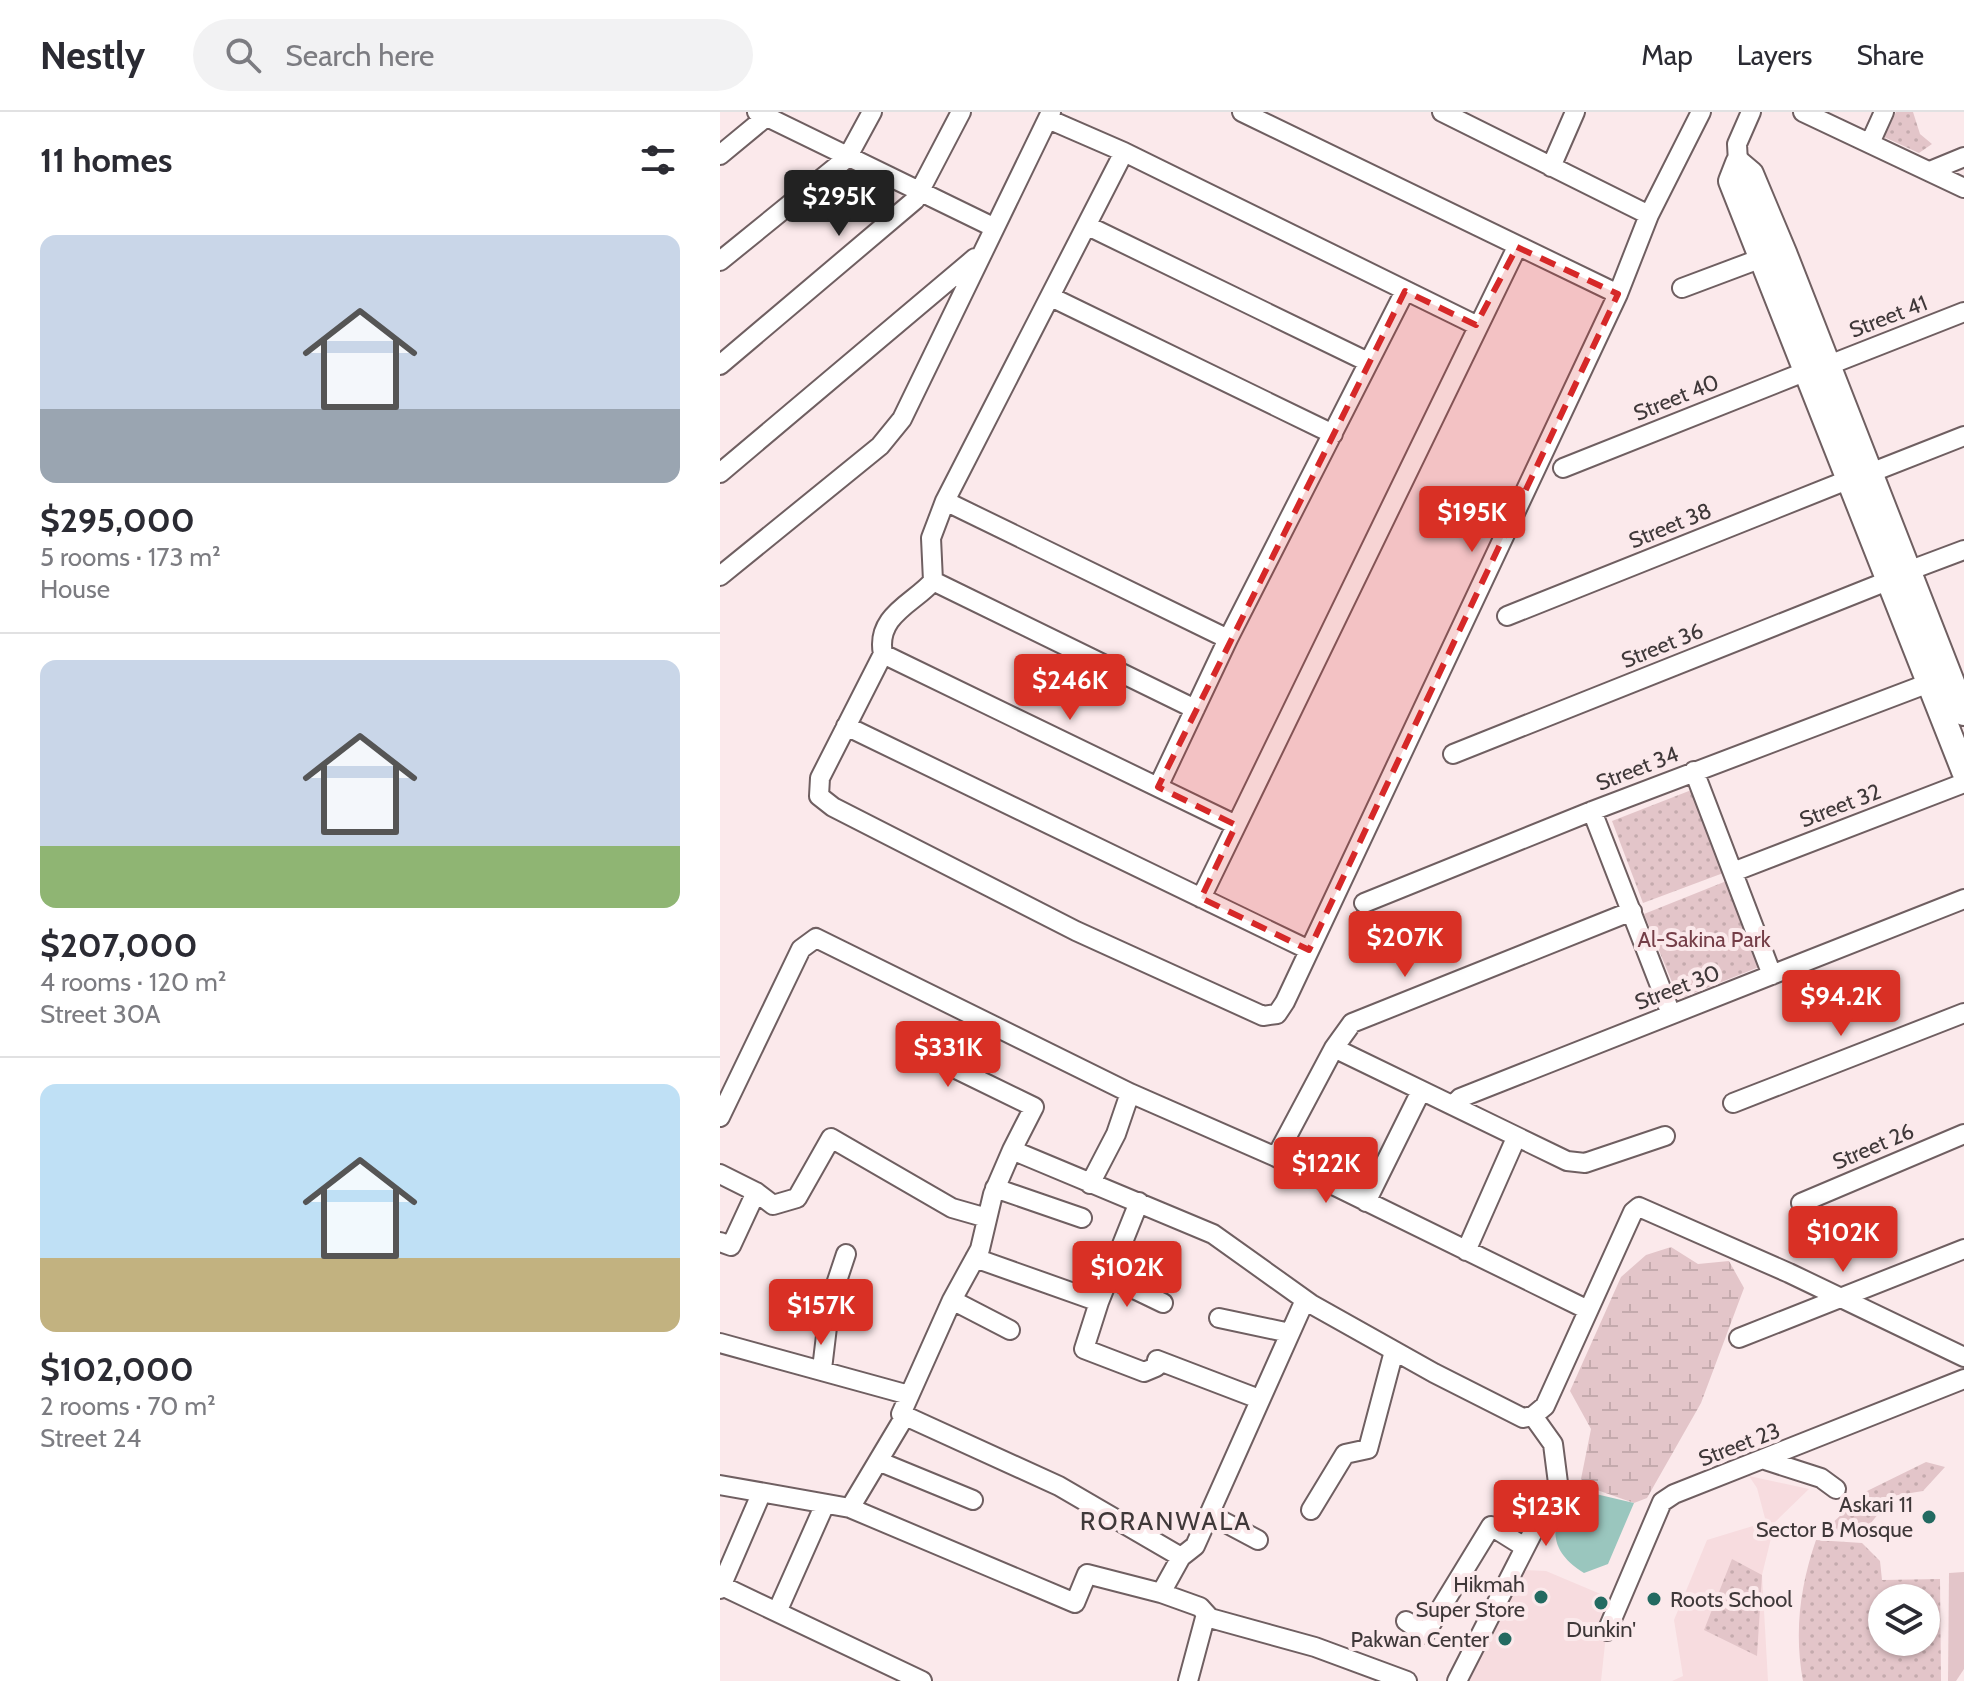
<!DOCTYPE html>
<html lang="en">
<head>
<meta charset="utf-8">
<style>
	:root { --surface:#fff; --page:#f2f2f3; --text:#2b2b33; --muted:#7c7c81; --line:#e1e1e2; --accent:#d93025 }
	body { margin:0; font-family:Cabin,sans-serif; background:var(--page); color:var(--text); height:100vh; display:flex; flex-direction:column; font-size:30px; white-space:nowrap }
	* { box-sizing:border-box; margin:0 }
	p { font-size:26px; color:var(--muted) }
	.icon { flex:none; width:44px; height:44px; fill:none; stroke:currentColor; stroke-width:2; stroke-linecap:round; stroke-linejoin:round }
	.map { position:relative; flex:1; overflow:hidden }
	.panel { display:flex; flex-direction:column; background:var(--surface); width:720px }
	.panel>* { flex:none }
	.controls { position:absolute; left:1148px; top:1472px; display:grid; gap:16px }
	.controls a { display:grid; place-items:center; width:72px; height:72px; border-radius:50%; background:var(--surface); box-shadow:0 2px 6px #0004; font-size:40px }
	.price { position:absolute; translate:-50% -68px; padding:0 18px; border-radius:8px; background:var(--accent); color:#fff; font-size:26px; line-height:52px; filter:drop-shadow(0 2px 4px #0008) }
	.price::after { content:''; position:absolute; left:50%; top:48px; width:24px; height:18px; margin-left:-12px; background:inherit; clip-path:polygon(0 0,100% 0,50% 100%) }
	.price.selected { background:#222; color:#fff }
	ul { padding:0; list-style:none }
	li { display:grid; align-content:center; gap:16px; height:424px; padding:0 40px }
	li+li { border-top:2px solid var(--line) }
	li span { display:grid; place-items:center; height:248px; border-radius:16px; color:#555 }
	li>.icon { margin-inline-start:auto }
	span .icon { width:144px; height:144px; fill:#fffc; stroke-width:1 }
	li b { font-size:34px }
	h2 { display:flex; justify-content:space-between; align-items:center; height:96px; padding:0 40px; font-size:34px }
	header { display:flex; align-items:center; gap:48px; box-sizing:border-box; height:112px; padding:0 40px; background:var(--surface); border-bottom:2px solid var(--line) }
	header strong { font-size:38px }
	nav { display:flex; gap:44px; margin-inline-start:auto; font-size:28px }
	.search { width:560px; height:72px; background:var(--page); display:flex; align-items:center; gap:20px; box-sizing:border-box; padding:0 28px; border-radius:44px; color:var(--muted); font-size:30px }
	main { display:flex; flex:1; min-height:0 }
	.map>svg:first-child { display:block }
	.built { fill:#f7dcdf }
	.grass { fill:#e3c5c9 }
	.wetland { fill:url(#wetland-marsh) }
	.park { fill:url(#park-dots); fill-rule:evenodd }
	.water { fill:#9ac6be }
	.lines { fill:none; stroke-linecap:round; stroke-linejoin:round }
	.street-casing { stroke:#6f5f61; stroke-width:22 }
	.secondary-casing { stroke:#6f5f61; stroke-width:28 }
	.street { stroke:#fff; stroke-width:18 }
	.secondary { stroke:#fff; stroke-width:24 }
	.marked { fill:#d62828; fill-opacity:0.2; stroke:#d62828; stroke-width:6; stroke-dasharray:16 10; stroke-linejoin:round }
	.poi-dot { fill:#236a61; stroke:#fbe9eb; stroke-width:3 }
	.labels { text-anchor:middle; stroke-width:8; stroke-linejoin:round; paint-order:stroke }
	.street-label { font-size:22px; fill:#3f3839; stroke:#fbe9eb }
	.park-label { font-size:22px; fill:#743d47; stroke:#fbe9eb }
	.poi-label { font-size:22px; fill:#3f3839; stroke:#fbe9eb; text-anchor:end }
	.quarter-label { font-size:26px; letter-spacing:2px; fill:#3f3839; stroke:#fbe9eb }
</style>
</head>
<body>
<header>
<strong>Nestly</strong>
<div class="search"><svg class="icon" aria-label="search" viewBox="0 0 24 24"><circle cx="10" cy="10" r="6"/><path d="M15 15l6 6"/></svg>Search here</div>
<nav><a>Map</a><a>Layers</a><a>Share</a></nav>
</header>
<main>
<section class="panel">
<h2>11 homes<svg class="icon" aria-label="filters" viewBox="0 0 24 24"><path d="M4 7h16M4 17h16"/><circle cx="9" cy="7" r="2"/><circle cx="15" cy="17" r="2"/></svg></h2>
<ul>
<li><span style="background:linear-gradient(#c9d6e8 70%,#9aa5b1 0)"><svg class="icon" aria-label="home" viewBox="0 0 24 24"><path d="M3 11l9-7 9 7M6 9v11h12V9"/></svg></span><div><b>$295,000</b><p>5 rooms · 173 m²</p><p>House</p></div></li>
<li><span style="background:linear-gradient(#c9d6e8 75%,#8fb573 0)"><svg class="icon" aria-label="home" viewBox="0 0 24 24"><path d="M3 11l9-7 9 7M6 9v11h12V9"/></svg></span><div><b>$207,000</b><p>4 rooms · 120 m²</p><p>Street 30A</p></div></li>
<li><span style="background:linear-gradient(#bfe0f5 70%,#c2b280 0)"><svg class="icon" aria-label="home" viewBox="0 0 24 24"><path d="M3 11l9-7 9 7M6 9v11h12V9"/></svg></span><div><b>$102,000</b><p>2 rooms · 70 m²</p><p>Street 24</p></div></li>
</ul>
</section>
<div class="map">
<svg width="1244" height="1569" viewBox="0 0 1244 1569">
	<defs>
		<pattern id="wetland-marsh" width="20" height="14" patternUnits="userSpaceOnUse" patternTransform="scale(2)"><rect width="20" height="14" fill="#e3c5c9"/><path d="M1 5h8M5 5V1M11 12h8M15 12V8" fill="none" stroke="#c4aaad"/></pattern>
		<pattern id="park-dots" width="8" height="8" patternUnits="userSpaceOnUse" patternTransform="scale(2)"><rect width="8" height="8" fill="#e3c5c9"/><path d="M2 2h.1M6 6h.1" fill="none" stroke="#c4aaad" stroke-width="1.8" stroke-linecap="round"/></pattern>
	</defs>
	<rect width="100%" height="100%" fill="#fbe9eb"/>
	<!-- built -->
	<path class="built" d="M 1029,1364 L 1089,1377 L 1055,1410 L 1042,1463 L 1048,1569 L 952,1569 L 963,1564 L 954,1508 L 987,1428 L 1046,1410 L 1037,1376 Z
		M 803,1458 L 826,1459 L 890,1486 L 881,1569 L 748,1569 Z"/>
	<!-- grass -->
	<path class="grass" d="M 1244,1460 L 1244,1557 L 1236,1569 L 1228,1569 L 1229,1461 Z"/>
	<!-- wetland -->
	<path class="wetland" d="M 951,1135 L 978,1152 L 1009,1149 L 1024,1176 L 981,1291 L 927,1386 L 914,1391 L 860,1372 L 871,1317 L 850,1279 L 901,1165 L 926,1143 Z"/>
	<!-- park -->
	<path class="park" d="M 1176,0 L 1193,0 L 1200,22 L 1212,32 L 1199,41 L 1164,25 Z
		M 974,677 L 1006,760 L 923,791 L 892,709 Z
		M 1009,768 L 1044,853 L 959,887 L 924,802 Z
		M 1206,1350 L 1225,1355 L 1203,1379 L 1160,1386 L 1159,1401 L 1146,1417 L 1102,1421 L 1145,1380 Z
		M 1096,1428 L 1142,1431 L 1160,1449 L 1162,1468 L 1220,1467 L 1221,1569 L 1083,1569 C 1074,1521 1080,1474 1096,1428 ZM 1162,1486 L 1206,1486 L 1206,1530 L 1162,1530 Z
		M 1012,1447 L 1042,1463 L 1037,1544 L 984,1518 Z"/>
	<!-- water -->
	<path class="water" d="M 846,1375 L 914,1391 L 888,1452 L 864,1461 C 825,1436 833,1414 846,1375 Z"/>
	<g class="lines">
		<defs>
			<path id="street" d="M 37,0 L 273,115
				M 522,0 L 898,182
				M 722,0 L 929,103
				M 1083,0 L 1244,76
				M 328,7 L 404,40 L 756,213
				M 1150,31 L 1164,0
				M 404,40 L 225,389 L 211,426 L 213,469 C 196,490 155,503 163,542 L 100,666 L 99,684 L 113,695 L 356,819 L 543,904 L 557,902 L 565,890 L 898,182 L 929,103 L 981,0
				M 0,43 L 46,5
				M 1018,51 L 1017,32 L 1031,0
				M 831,55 L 855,0
				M 1210,59 L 1244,45
				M 368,114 L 648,250
				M 0,149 L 127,46 L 152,0
				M 962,176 L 1042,146
				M 331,185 L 613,322
				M 0,253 L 195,88 L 241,0
				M 1109,253 L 1244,200
				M 843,356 L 1087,259
				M 0,361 L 255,146
				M 1150,361 L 1244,324
				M 225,389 L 508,527
				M 1188,459 L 1244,438
				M 0,464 L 160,334 L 182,307 L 331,0
				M 213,469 L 475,597
				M 787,504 L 1130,367
				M 163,542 L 516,713
				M 126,614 L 589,838
				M 733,642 L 1170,468
				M 974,659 L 1052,863
				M 438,675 L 508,527 L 685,179
				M 872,699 L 951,902
				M 1013,760 L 1244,671
				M 481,786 L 797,135
				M 644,791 L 872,699 L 1209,571
				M 263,909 L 236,957 L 314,995 L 292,1038
				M 614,936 L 847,1049 L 865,1051 L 945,1024
				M 1013,991 L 1244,901
				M 733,993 L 740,986 L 1244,787
				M 0,1005 L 81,837 L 96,826 L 410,981
				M 556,1045 L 614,936 L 632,911 L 912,799
				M 0,1062 L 36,1080
				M 370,1072 L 396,1022 L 410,981 L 556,1045 L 868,1198
				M 275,1076 L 362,1106
				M 646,1090 L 701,979
				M 1081,1091 L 1244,1022
				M 0,1130 L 11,1134 L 36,1080 L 53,1093 L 77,1086 L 111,1026 L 232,1096 L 267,1106
				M 746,1139 L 796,1026
				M 255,1146 L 379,1190 L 419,1090
				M 389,1165 L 443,1191
				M 232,1188 L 290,1218
				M 585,1188 L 475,1434 L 461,1445 L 441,1481 L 480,1495 L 490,1506 L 595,1535 L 687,1569
				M 379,1190 L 364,1237 L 424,1260 L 436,1255 L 437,1248 L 539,1287
				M 499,1206 L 570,1221
				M 1019,1226 L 1244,1137
				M 0,1231 L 189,1283
				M 102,1257 L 110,1190 L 126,1142
				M 1045,1348 L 1101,1366 L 1116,1377
				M 158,1349 L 253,1388
				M 0,1373 L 130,1396 L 185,1304
				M 130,1396 L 355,1491 L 367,1462 L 441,1481
				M 591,1398 L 625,1342 L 648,1337 L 674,1239
				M 489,1402 L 538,1428
				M 461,1445 L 339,1374 L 181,1302 L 232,1188 L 260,1137 L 273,1082 L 292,1038 L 493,1122 L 591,1192 L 714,1261 L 803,1306 L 813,1304 L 825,1294 L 913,1100 L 919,1095 L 1069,1161 L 1244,1245
				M 0,1473 L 202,1569
				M 0,1477 L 41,1382
				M 57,1500 L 105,1392
				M 686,1509 L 705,1522 L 771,1414 L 803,1434
				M 887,1519 L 942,1390 L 954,1382 L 1244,1267
				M 468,1569 L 486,1502
				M 737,1569 L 838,1371 L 833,1332 L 813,1304"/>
			<path id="secondary" d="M 1244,601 L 1065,143 L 1031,62 L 1018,51 L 1011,69 L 1244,659"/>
		</defs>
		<!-- street casing -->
		<use href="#street" class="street-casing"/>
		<!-- secondary casing -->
		<use href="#secondary" class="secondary-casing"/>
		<!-- street -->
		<use href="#street" class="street"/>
		<!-- secondary -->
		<use href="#secondary" class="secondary"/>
	</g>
	<!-- marked area -->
	<path class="marked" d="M 797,135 L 898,182 L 589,838 L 481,786 L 516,713 L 438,675 L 685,179 L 756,213 Z"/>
	<!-- markers -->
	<g class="poi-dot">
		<circle cx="1209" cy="1405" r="8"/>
		<circle cx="821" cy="1485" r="8"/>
		<circle cx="934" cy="1487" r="8"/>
		<circle cx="881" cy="1491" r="8"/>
		<circle cx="785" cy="1527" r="8"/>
	</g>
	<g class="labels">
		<!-- street labels -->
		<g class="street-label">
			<text transform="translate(1168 204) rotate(-21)" y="8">Street 41</text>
			<text transform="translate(956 285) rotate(-22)" y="8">Street 40</text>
			<text transform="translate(950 413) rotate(-22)" y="8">Street 38</text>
			<text transform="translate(942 533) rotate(-22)" y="8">Street 36</text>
			<text transform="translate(917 656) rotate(-21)" y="8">Street 34</text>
			<text transform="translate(1120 693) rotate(-21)" y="8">Street 32</text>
			<text transform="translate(957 875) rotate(-21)" y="8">Street 30</text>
			<text transform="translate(1153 1034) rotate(-23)" y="8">Street 26</text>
			<text transform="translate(1019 1332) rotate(-21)" y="8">Street 23</text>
		</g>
		<!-- park labels -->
		<g class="park-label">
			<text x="984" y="835">Al-Sakina Park</text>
		</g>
		<!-- poi labels -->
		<g class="poi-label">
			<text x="1193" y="1400">Askari 11<tspan x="1193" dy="25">Sector B Mosque</tspan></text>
			<text x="805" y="1480">Hikmah<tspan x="805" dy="25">Super Store</tspan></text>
			<text x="950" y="1495" text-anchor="start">Roots School</text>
			<text x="881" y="1525" text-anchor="middle">Dunkin'</text>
			<text x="769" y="1535">Pakwan Center</text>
		</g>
		<!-- quarter labels -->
		<g class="quarter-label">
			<text x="446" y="1418">RORANWALA</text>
		</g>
	</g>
</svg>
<div class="controls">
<a><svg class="icon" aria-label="layers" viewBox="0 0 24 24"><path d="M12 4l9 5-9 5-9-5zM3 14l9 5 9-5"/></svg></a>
</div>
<b class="price selected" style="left:119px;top:126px">$295K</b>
<b class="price" style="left:752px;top:442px">$195K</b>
<b class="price" style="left:350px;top:610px">$246K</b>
<b class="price" style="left:685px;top:867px">$207K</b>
<b class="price" style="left:1121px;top:926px">$94.2K</b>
<b class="price" style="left:228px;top:977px">$331K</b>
<b class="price" style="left:606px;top:1093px">$122K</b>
<b class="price" style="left:1123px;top:1162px">$102K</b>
<b class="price" style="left:407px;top:1197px">$102K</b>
<b class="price" style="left:101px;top:1235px">$157K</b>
<b class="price" style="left:826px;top:1436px">$123K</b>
</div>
</main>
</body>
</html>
